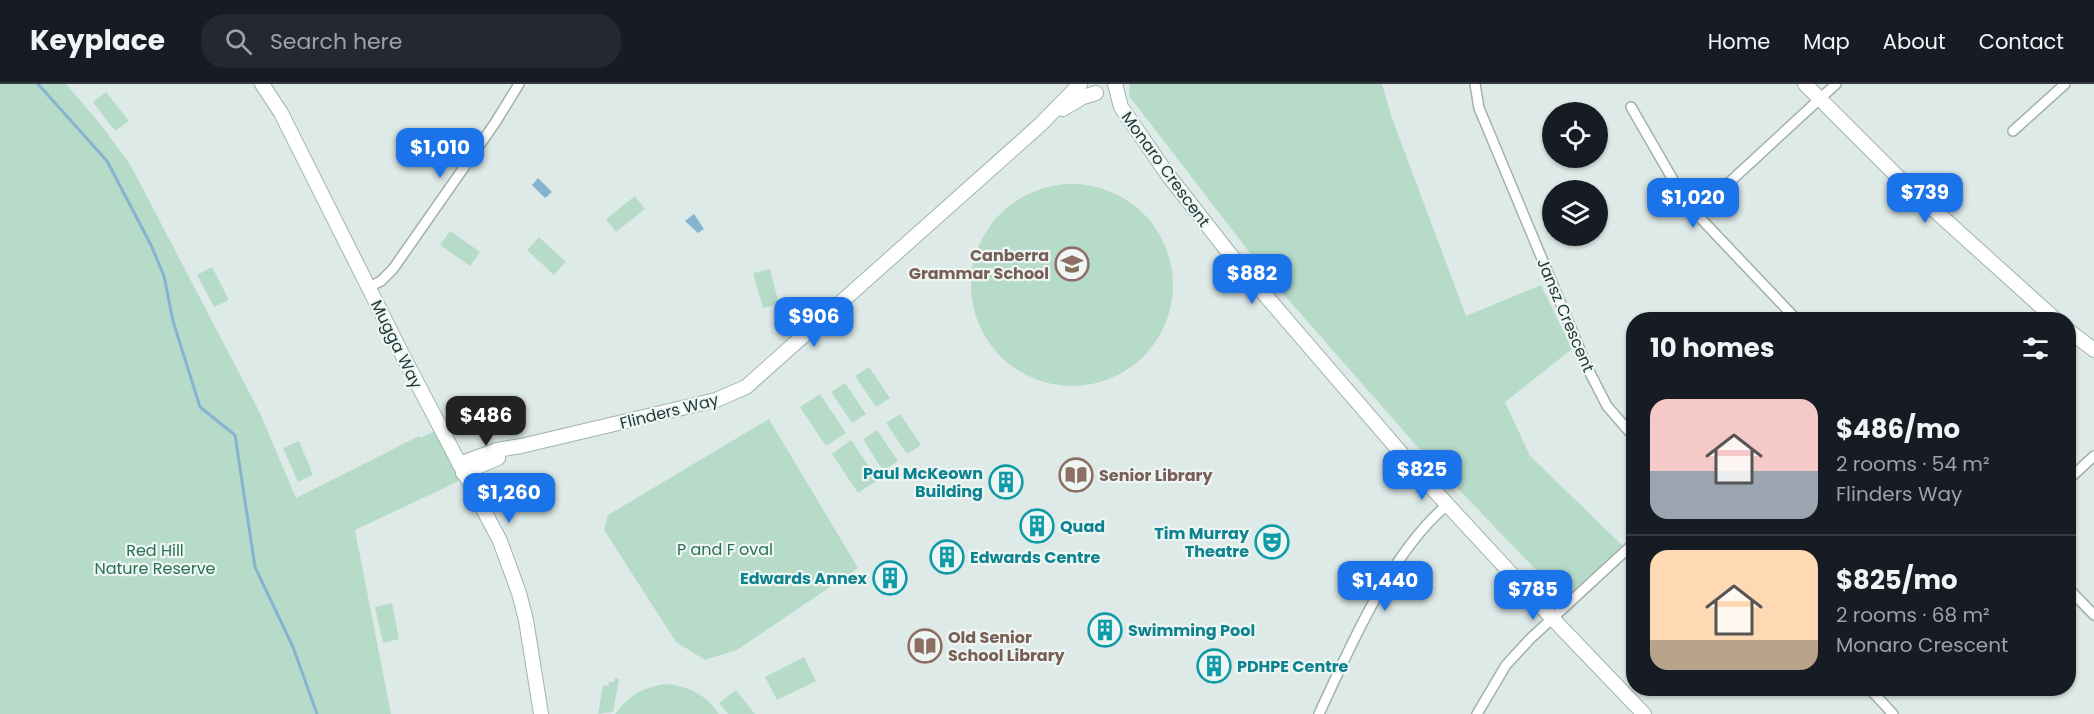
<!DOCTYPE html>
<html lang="en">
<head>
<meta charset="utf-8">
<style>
	:root { --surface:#171b24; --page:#242831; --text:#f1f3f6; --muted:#9ea1a6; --line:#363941; --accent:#1a73e8 }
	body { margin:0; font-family:Poppins,sans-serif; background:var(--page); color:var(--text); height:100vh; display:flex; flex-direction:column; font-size:22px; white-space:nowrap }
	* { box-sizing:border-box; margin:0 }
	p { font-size:20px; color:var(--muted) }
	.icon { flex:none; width:33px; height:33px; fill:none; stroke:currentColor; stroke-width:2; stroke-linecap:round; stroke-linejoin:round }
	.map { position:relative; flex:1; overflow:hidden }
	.sheet { position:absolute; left:1626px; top:228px; width:450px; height:384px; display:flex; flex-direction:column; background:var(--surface); border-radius:24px; box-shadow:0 2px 4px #0004 }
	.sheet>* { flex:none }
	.tools { position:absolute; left:1542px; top:18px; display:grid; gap:12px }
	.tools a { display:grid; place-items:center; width:66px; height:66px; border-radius:50%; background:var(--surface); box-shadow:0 2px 4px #0004; font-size:30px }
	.price { position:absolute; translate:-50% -51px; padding:0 14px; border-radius:12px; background:var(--accent); color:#fff; font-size:20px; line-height:39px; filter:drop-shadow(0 2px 3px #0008) }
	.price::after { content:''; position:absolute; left:50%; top:36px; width:18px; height:14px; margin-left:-9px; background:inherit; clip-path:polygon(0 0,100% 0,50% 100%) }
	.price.selected { background:#222; color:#fff }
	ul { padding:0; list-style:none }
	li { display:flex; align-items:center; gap:18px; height:150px; padding:0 24px }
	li+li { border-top:2px solid var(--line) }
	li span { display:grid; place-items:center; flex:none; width:168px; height:120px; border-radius:18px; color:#555 }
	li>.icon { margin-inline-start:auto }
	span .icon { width:72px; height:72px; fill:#fffc; stroke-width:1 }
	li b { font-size:26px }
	h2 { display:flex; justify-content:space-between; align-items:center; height:72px; padding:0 24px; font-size:26px }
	header { display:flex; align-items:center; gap:36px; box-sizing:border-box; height:84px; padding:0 30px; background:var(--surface); border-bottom:2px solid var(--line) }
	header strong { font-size:28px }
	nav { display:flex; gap:33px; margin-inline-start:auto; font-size:21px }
	.search { width:420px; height:54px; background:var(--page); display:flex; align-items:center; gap:15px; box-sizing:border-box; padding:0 21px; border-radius:24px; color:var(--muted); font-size:22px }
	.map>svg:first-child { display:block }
	.green { fill:#b7dbc9 }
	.water { fill:#86b4cf }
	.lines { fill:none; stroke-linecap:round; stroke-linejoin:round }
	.stream { stroke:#86b4cf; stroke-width:3 }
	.street-casing { stroke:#a1b1af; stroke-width:12 }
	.secondary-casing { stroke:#9eb5b2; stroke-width:16 }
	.street { stroke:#fff; stroke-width:9 }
	.secondary { stroke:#fff; stroke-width:14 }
	.labels { text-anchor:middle; stroke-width:4.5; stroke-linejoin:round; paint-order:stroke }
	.street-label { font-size:16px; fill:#203938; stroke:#eef6f4 }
	.education-label { font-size:16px; font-weight:bold; fill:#785e54; stroke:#eef6f4; text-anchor:start }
	.culture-label { font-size:16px; font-weight:bold; fill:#0d838f; stroke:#eef6f4; text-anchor:start }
	.park-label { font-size:16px; fill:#2b6f54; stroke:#eef6f4 }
</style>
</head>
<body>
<header>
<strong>Keyplace</strong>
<div class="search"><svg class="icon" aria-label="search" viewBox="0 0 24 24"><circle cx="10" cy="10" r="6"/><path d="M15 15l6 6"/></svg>Search here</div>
<nav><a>Home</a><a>Map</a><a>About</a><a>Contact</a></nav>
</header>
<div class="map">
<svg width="2094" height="630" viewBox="0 0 2094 630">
	<rect width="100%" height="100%" fill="#deeae7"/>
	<!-- green -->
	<path class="green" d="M 0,0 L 66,0 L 102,42 L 131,82 L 260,329 L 296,414 L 419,352 L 420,354 L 435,347 L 459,397 L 355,446 L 391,630 L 0,630 Z
		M 1130,0 L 1382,0 L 1392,34 L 1466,232 L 1541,201 L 1572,265 L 1505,318 L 1530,372 L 1623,462 L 1564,515 L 1415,360 L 1271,196 L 1129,12 Z
		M 106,8 L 129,37 L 115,47 L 93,18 Z
		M971 201a101 101 0 1 1 202 0a101 101 0 1 1-202 0Z
		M 635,112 L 645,125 L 616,148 L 606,135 Z
		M 450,147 L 480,168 L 470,182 L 440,161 Z
		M 539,153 L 566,178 L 554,191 L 527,166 Z
		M 212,183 L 229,216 L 214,223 L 197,191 Z
		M 770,185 L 779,220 L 763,224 L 753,189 Z
		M 869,283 L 890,314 L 876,323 L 855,292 Z
		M 845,299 L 866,330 L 852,339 L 831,308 Z
		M 820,310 L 846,349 L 826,362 L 800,323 Z
		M 900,330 L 921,361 L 907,370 L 886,339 Z
		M 769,335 L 858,484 L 737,566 L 705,576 L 676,558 L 604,446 L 608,431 Z
		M 877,346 L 898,377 L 883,387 L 863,355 Z
		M 851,356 L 878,396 L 858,409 L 832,370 Z
		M 299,357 L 313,391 L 298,398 L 283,364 Z
		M 392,519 L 399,555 L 383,559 L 375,523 Z
		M 804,573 L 816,597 L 777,616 L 765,593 Z
		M 615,594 L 619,595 L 613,628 L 598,630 L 603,601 L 608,602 L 609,598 L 614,598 Z
		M 665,600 C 688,602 706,610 719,630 L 615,630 C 627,612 644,603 665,600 Z
		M 736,606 L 755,630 L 728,630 L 719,619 Z"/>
	<!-- water -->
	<path class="water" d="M 538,94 L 552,108 L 545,114 L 532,101 Z
		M 694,130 L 704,145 L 698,149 L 685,137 Z"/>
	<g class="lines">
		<!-- stream -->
		<path class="stream" d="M 38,0 L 107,77 L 151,161 L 164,192 L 173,237 L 200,323 L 235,351 L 255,483 L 293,563 L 317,630"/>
		<defs>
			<path id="street" d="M 1475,0 L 1479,24 L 1588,285 L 1607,322 L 1634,353
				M 1631,23 L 1687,120 L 1797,236
				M 2013,47 L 2065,0
				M 1696,129 L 1836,0
				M 369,203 L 381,197 L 393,185 L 495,39 L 519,0
				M 2068,396 L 2094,372
				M 2068,504 L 2094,531
				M 1869,604 L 1893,630
				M 1319,630 C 1350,563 1390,469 1447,421
				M 1477,630 L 1506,581 L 1531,554 L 1634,459"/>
			<path id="secondary" d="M 262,0 L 281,29 L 404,274 L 500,457 L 519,509 L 526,536 L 541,630
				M 1115,0 L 1121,23 L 1168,91 L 1229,169 L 1420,391 L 1553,535 L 1644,630
				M 1805,0 L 1901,96 L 2056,236
				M 1063,25 L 1083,13 L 1096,9
				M 2068,246 L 2094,266
				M 459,380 L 497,366 L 521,362 L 716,316 L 746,303 L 1041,40 L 1080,0
				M 463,389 L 498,374"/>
		</defs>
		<!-- street casing -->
		<use href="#street" class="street-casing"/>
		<!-- secondary casing -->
		<use href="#secondary" class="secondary-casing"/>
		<!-- street -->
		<use href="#street" class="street"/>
		<!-- secondary -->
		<use href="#secondary" class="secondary"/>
	</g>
	<!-- icons -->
	<defs>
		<symbol id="school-ring" viewBox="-11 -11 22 22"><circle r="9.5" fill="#eef6f4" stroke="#8d6e63" stroke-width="1.5"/><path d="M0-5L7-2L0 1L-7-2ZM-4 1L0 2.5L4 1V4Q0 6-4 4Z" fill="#8d6e63"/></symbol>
		<symbol id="library-ring" viewBox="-11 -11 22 22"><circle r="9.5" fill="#eef6f4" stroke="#8d6e63" stroke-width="1.5"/><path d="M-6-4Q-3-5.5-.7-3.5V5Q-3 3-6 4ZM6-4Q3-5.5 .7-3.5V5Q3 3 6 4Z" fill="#8d6e63"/></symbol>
		<symbol id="building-ring" viewBox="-11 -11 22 22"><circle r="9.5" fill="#eef6f4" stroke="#0f9aa8" stroke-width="1.5"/><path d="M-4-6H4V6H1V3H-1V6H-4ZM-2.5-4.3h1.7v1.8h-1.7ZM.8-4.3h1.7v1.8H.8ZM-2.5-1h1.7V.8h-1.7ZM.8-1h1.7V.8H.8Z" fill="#0f9aa8"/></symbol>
		<symbol id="theatre-ring" viewBox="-11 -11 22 22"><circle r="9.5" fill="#eef6f4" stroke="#0f9aa8" stroke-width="1.5"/><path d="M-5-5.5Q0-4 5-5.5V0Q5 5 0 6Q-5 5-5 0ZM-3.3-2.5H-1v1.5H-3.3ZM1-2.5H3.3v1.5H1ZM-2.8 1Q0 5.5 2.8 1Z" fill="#0f9aa8"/></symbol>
	</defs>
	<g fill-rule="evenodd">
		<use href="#school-ring" x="1053" y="161" width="38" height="38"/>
		<use href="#library-ring" x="1057" y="372" width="38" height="38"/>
		<use href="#building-ring" x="987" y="379" width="38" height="38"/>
		<use href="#building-ring" x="1018" y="423" width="38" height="38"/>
		<use href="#theatre-ring" x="1253" y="439" width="38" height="38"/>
		<use href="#building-ring" x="928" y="454" width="38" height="38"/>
		<use href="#building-ring" x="871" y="475" width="38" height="38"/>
		<use href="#building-ring" x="1086" y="527" width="38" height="38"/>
		<use href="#library-ring" x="906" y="543" width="38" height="38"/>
		<use href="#building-ring" x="1195" y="563" width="38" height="38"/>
	</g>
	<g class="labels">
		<!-- street labels -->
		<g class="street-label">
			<text transform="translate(1166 85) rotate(54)" y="6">Monaro Crescent</text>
			<text transform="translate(1566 231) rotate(67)" y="6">Jansz Crescent</text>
			<text transform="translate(397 260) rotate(64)" y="6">Mugga Way</text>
			<text transform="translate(669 327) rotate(-14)" y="6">Flinders Way</text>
		</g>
		<!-- education labels -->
		<g class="education-label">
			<text x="1049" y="177" text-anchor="end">Canberra<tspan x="1049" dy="18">Grammar School</tspan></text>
			<text x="1099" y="397">Senior Library</text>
			<text x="948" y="559">Old Senior<tspan x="948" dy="18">School Library</tspan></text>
		</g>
		<!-- culture labels -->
		<g class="culture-label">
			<text x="983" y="395" text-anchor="end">Paul McKeown<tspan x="983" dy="18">Building</tspan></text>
			<text x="1060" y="448">Quad</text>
			<text x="1249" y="455" text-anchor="end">Tim Murray<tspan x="1249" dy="18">Theatre</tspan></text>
			<text x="970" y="479">Edwards Centre</text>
			<text x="867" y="500" text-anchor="end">Edwards Annex</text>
			<text x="1128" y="552">Swimming Pool</text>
			<text x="1237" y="588">PDHPE Centre</text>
		</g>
		<!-- park labels -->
		<g class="park-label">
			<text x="725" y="471">P and F oval</text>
			<text x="155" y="472">Red Hill<tspan x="155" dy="18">Nature Reserve</tspan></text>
		</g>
	</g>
</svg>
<div class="tools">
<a><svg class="icon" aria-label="locate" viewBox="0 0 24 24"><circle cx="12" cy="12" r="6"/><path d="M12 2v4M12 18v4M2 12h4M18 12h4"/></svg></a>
<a><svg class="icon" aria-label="layers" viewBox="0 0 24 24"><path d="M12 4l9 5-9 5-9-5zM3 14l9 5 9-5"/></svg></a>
</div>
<b class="price" style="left:440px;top:95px">$1,010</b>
<b class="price" style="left:1925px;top:140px">$739</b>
<b class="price" style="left:1693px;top:145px">$1,020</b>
<b class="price" style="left:1252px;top:221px">$882</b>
<b class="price" style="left:814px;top:264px">$906</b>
<b class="price selected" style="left:486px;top:363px">$486</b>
<b class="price" style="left:1422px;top:417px">$825</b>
<b class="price" style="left:509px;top:440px">$1,260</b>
<b class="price" style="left:1385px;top:528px">$1,440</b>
<b class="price" style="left:1533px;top:537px">$785</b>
<section class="sheet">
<h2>10 homes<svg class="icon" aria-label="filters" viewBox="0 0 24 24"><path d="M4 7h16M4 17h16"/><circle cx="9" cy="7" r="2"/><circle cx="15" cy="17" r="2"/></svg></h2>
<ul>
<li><span style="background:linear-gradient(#f6c9c9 60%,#9aa5b1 0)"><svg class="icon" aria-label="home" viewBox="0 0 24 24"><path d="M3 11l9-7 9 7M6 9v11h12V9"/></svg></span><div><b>$486/mo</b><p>2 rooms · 54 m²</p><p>Flinders Way</p></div></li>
<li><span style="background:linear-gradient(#ffd9b3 75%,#b9a48a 0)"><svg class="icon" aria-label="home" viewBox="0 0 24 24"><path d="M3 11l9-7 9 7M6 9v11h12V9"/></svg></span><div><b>$825/mo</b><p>2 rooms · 68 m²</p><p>Monaro Crescent</p></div></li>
</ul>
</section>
</div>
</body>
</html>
